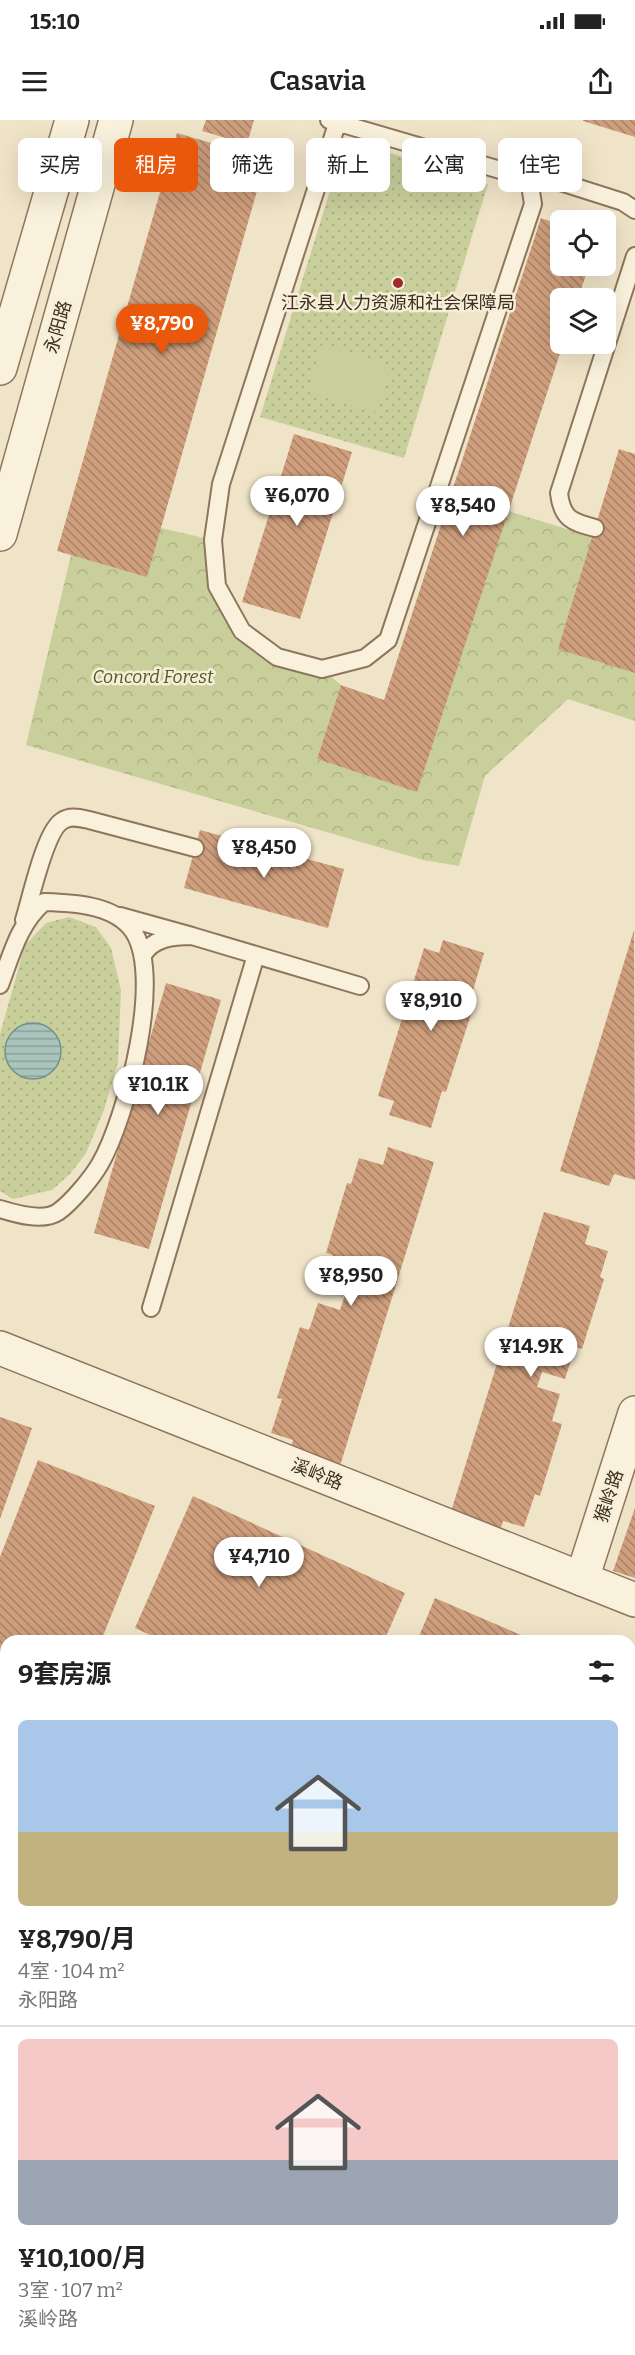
<!DOCTYPE html>
<html lang="zh">
<head>
<meta charset="utf-8">
<style>
	:root { --surface:#fff; --page:#f6f6f6; --text:#222; --muted:#767676; --line:#e0e0e0; --accent:#ea580c }
	body { margin:0; font-family:Bitter,"Noto Sans SC",serif; background:var(--page); color:var(--text); height:100vh; display:flex; flex-direction:column; font-size:22px; white-space:nowrap }
	* { box-sizing:border-box; margin:0 }
	p { font-size:20px; color:var(--muted) }
	.icon { flex:none; width:33px; height:33px; fill:none; stroke:currentColor; stroke-width:2; stroke-linecap:round; stroke-linejoin:round }
	.map { position:relative; flex:1; overflow:hidden }
	.sheet { position:absolute; left:0px; top:1515px; width:636px; height:720px; display:flex; flex-direction:column; background:var(--surface); border-radius:18px 18px 0 0; box-shadow:0 6px 24px #0002 }
	.sheet>* { flex:none }
	.guide { position:absolute; left:18px; top:18px; width:600px; height:54px; display:flex; gap:12px }
	.controls { position:absolute; left:550px; top:90px; display:grid; gap:12px }
	.controls a { display:grid; place-items:center; width:66px; height:66px; border-radius:9px; background:var(--surface); box-shadow:0 6px 24px #0002; font-size:30px }
	.price { position:absolute; translate:-50% -51px; padding:0 14px; border-radius:21px; background:#fff; color:#222; font-size:20px; line-height:39px; filter:drop-shadow(0 2px 3px #0008) }
	.price::after { content:''; position:absolute; left:50%; top:36px; width:18px; height:14px; margin-left:-9px; background:inherit; clip-path:polygon(0 0,100% 0,50% 100%) }
	.price.on { background:var(--accent); color:#fff }
	ul { padding:0; list-style:none }
	li { display:grid; align-content:center; gap:12px; height:318px; padding:0 18px }
	li+li { border-top:2px solid var(--line) }
	li span { display:grid; place-items:center; height:186px; border-radius:9px; color:#555 }
	li>.icon { margin-inline-start:auto }
	span .icon { width:108px; height:108px; fill:#fffc; stroke-width:1 }
	li b { font-size:26px }
	h2 { display:flex; justify-content:space-between; align-items:center; height:72px; padding:0 18px; font-size:26px }
	.tag { padding:0 21px; border-radius:9px; background:var(--surface); box-shadow:0 6px 24px #0002; font-size:21px; line-height:54px }
	.tag.on { background:var(--accent); color:#fff }
	.status { display:flex; justify-content:space-between; align-items:center; height:42px; padding:0 30px; background:var(--surface); direction:ltr }
	.status svg { height:16px; fill:currentColor }
	header { display:flex; justify-content:space-between; align-items:center; height:78px; padding:0 18px; background:var(--surface); font-size:27px; font-weight:600 }
	.map>svg:first-child { display:block }
	.grass { fill:url(#grass-dots) }
	.forest { fill:url(#forest-crowns) }
	.garden { fill:#c9cf9b }
	.water { fill:url(#water-rules); stroke:#6f938a; stroke-width:1.5 }
	.building { fill:url(#building-back-hatch) }
	.lines { fill:none; stroke-linecap:round; stroke-linejoin:round }
	.service-casing { stroke:#8d765c; stroke-width:20 }
	.minor-casing { stroke:#8d765c; stroke-width:36 }
	.tertiary-casing { stroke:#8d765c; stroke-width:36 }
	.service { stroke:#faf1dc; stroke-width:16 }
	.minor { stroke:#faf1dc; stroke-width:33 }
	.tertiary { stroke:#faf1dc; stroke-width:33 }
	.poi-dot { fill:#9e2a2b; stroke:#f7eed8; stroke-width:2 }
	.labels { text-anchor:middle; stroke-width:5; stroke-linejoin:round; paint-order:stroke }
	.poi-label { font-size:18px; fill:#3d2e20; stroke:#f7eed8 }
	.street-label { font-size:18px; fill:#3d2e20; stroke:#f7eed8 }
	.park-label { font-size:18px; font-style:italic; fill:#4d5a26; stroke:#f7eed8 }
</style>
</head>
<body>
<div class="status"><b>15:10</b><svg viewBox="0 0 49 12"><path d="M0 12V9h3v3zM5 12V6h3v6zM10 12V3h3v9zM15 12V0h3v12zM26 1h20v11H26zM47 4h2v5h-2z"/></svg></div>
<header><svg class="icon" aria-label="menu" viewBox="0 0 24 24"><path d="M4 6h16M4 12h16M4 18h16"/></svg>Casavia<svg class="icon" aria-label="share" viewBox="0 0 24 24"><path d="M12 15V3M7 8l5-5 5 5M5 13v7h14v-7"/></svg></header>
<div class="map">
<svg width="635" height="2235" viewBox="0 0 635 2235">
	<defs>
		<pattern id="grass-dots" width="8" height="8" patternUnits="userSpaceOnUse" patternTransform="scale(1.5)"><rect width="8" height="8" fill="#c9cf9b"/><path d="M2 2h.1M6 6h.1" fill="none" stroke="#aeb285" stroke-width="1.8" stroke-linecap="round"/></pattern>
		<pattern id="forest-crowns" width="20" height="18" patternUnits="userSpaceOnUse" patternTransform="scale(1.5)"><rect width="20" height="18" fill="#c9cf9b"/><path d="M2 6a3 3 0 1 1 6 0M12 15a3 3 0 1 1 6 0" fill="none" stroke="#aeb285"/></pattern>
		<pattern id="water-rules" width="6" height="5" patternUnits="userSpaceOnUse" patternTransform="scale(1.5)"><rect width="6" height="5" fill="#a9c4bc"/><path d="M0 2.5h6" fill="none" stroke="#8ba098"/></pattern>
		<pattern id="building-back-hatch" width="6" height="6" patternUnits="userSpaceOnUse" patternTransform="scale(1.5)"><rect width="6" height="6" fill="#cf9f7d"/><path d="M-1 5l2 2M0 0l6 6M5-1l2 2" fill="none" stroke="#a98266"/></pattern>
	</defs>
	<rect width="100%" height="100%" fill="#f0e4c8"/>
	<!-- grass -->
	<path class="grass" d="M 346,19 L 488,64 L 404,338 L 260,297 Z
		M 69,797 L 96,807 L 111,828 L 121,870 L 118,942 L 104,990 L 86,1033 L 70,1054 L 52,1070 L 13,1079 L 0,1071 L 0,914 L 25,825 L 46,803 Z"/>
	<!-- forest -->
	<path class="forest" d="M 508,391 L 593,417 L 635,553 L 635,601 L 568,579 L 485,656 L 459,746 L 423,740 L 26,625 L 71,435 L 161,408 L 213,420 L 217,466 L 242,511 L 277,537 L 322,549 L 341,565 L 317,639 L 416,671 Z
		M 0,1613 L 6,1618 L 6,2229 L 630,2229 L 630,1827 L 635,1828 L 635,2235 L 0,2235 Z"/>
	<!-- garden -->
	<path class="garden" d="M 321,225 L 391,245 L 377,292 L 308,272 Z"/>
	<!-- water -->
	<path class="water" d="M5 931a28 28 0 1 1 56 0a28 28 0 1 1-56 0Z"/>
	<!-- building -->
	<path class="building" d="M 206,0 L 254,0 L 247,24 L 202,11 Z
		M 635,0 L 635,17 L 583,1 L 583,0 Z
		M 177,13 L 266,39 L 147,457 L 57,431 Z
		M 541,98 L 561,105 L 561,146 L 589,146 L 578,178 L 561,178 L 561,224 L 563,224 L 417,672 L 317,639 L 341,565 L 384,580 Z
		M 294,314 L 352,332 L 300,499 L 242,482 Z
		M 619,329 L 635,334 L 635,553 L 558,529 Z
		M 200,710 L 344,749 L 328,808 L 184,768 Z
		M 634,810 L 635,1060 L 614,1054 L 609,1066 L 560,1051 Z
		M 443,820 L 484,833 L 469,884 L 474,885 L 446,972 L 442,971 L 431,1008 L 389,995 L 394,981 L 378,976 L 424,828 L 439,833 Z
		M 166,863 L 221,880 L 149,1129 L 94,1113 Z
		M 388,1027 L 434,1042 L 339,1349 L 289,1333 L 293,1320 L 271,1313 L 282,1279 L 277,1278 L 300,1207 L 309,1210 L 318,1183 L 340,1190 L 345,1175 L 322,1168 L 333,1135 L 326,1133 L 347,1063 L 351,1064 L 359,1038 L 383,1045 Z
		M 544,1092 L 590,1106 L 585,1124 L 608,1131 L 600,1157 L 604,1159 L 582,1229 L 575,1227 L 565,1259 L 542,1252 L 537,1267 L 560,1274 L 552,1301 L 562,1304 L 540,1376 L 535,1374 L 524,1407 L 503,1401 L 499,1414 L 449,1398 Z
		M 0,1297 L 32,1308 L 0,1399 Z
		M 38,1340 L 155,1386 L 101,1521 L 6,1521 L 6,1558 L 0,1556 L 0,1437 Z
		M 193,1376 L 405,1473 L 384,1521 L 163,1521 L 135,1508 Z
		M 635,1388 L 635,1458 L 613,1451 Z
		M 435,1478 L 535,1521 L 417,1521 Z
		M 630,1549 L 635,1551 L 635,1675 L 630,1673 Z"/>
	<g class="lines">
		<defs>
			<path id="service" d="M 329,0 L 514,54 L 530,65 L 533,84 L 388,520 L 365,538 L 322,549 L 277,537 L 242,511 L 217,466 L 213,420 L 221,364 L 337,4
				M 515,54 L 538,55 L 623,82 L 635,90
				M 595,408 C 572,402 562,399 559,373 L 635,136
				M 120,796 L 192,816 C 173,816 153,818 143,835
				M 24,800 C 31,778 45,711 62,701 C 70,695 80,698 89,700 L 195,728
				M 192,816 L 360,866
				M 0,865 C 11,836 19,803 44,782 C 72,783 110,784 130,807 C 167,849 126,999 100,1044 C 92,1058 71,1083 58,1092 C 43,1102 16,1094 0,1089
				M 151,1188 L 256,835"/>
			<path id="minor" d="M 0,248 L 72,0
				M 0,414 L 116,0
				M 582,1459 L 635,1293"/>
			<path id="tertiary" d="M 0,1228 L 635,1480"/>
		</defs>
		<!-- service casing -->
		<use href="#service" class="service-casing"/>
		<!-- minor casing -->
		<use href="#minor" class="minor-casing"/>
		<!-- tertiary casing -->
		<use href="#tertiary" class="tertiary-casing"/>
		<!-- service -->
		<use href="#service" class="service"/>
		<!-- minor -->
		<use href="#minor" class="minor"/>
		<!-- tertiary -->
		<use href="#tertiary" class="tertiary"/>
	</g>
	<!-- markers -->
	<circle class="poi-dot" cx="398" cy="163" r="6"/>
	<g class="labels">
		<!-- poi labels -->
		<g class="poi-label">
			<text x="398" y="189">江永县人力资源和社会保障局</text>
		</g>
		<!-- street labels -->
		<g class="street-label">
			<text transform="translate(58 207) rotate(-74)" y="6">永阳路</text>
			<text transform="translate(317 1354) rotate(22)" y="6">溪岭路</text>
			<text transform="translate(609 1376) rotate(-72)" y="6">猴岭路</text>
		</g>
		<!-- park labels -->
		<g class="park-label">
			<text x="153" y="563">Concord Forest</text>
		</g>
	</g>
</svg>
<div class="controls">
<a><svg class="icon" aria-label="locate" viewBox="0 0 24 24"><circle cx="12" cy="12" r="6"/><path d="M12 2v4M12 18v4M2 12h4M18 12h4"/></svg></a>
<a><svg class="icon" aria-label="layers" viewBox="0 0 24 24"><path d="M12 4l9 5-9 5-9-5zM3 14l9 5 9-5"/></svg></a>
</div>
<b class="price on" style="left:162px;top:235px">¥8,790</b>
<b class="price" style="left:297px;top:407px">¥6,070</b>
<b class="price" style="left:463px;top:417px">¥8,540</b>
<b class="price" style="left:264px;top:759px">¥8,450</b>
<b class="price" style="left:431px;top:912px">¥8,910</b>
<b class="price" style="left:158px;top:996px">¥10.1K</b>
<b class="price" style="left:351px;top:1187px">¥8,950</b>
<b class="price" style="left:531px;top:1258px">¥14.9K</b>
<b class="price" style="left:259px;top:1468px">¥4,710</b>
<div class="guide">
<a class="tag">买房</a>
<a class="tag on">租房</a>
<a class="tag">筛选</a>
<a class="tag">新上</a>
<a class="tag">公寓</a>
<a class="tag">住宅</a>
</div>
<section class="sheet">
<h2>9套房源<svg class="icon" aria-label="filters" viewBox="0 0 24 24"><path d="M4 7h16M4 17h16"/><circle cx="9" cy="7" r="2"/><circle cx="15" cy="17" r="2"/></svg></h2>
<ul>
<li><span style="background:linear-gradient(#a9c7e8 60%,#c2b280 0)"><svg class="icon" aria-label="home" viewBox="0 0 24 24"><path d="M3 11l9-7 9 7M6 9v11h12V9"/></svg></span><div><b>¥8,790/月</b><p>4室 · 104 m²</p><p>永阳路</p></div></li>
<li><span style="background:linear-gradient(#f6c9c9 65%,#9aa5b1 0)"><svg class="icon" aria-label="home" viewBox="0 0 24 24"><path d="M3 11l9-7 9 7M6 9v11h12V9"/></svg></span><div><b>¥10,100/月</b><p>3室 · 107 m²</p><p>溪岭路</p></div></li>
</ul>
</section>
</div>
</body>
</html>
